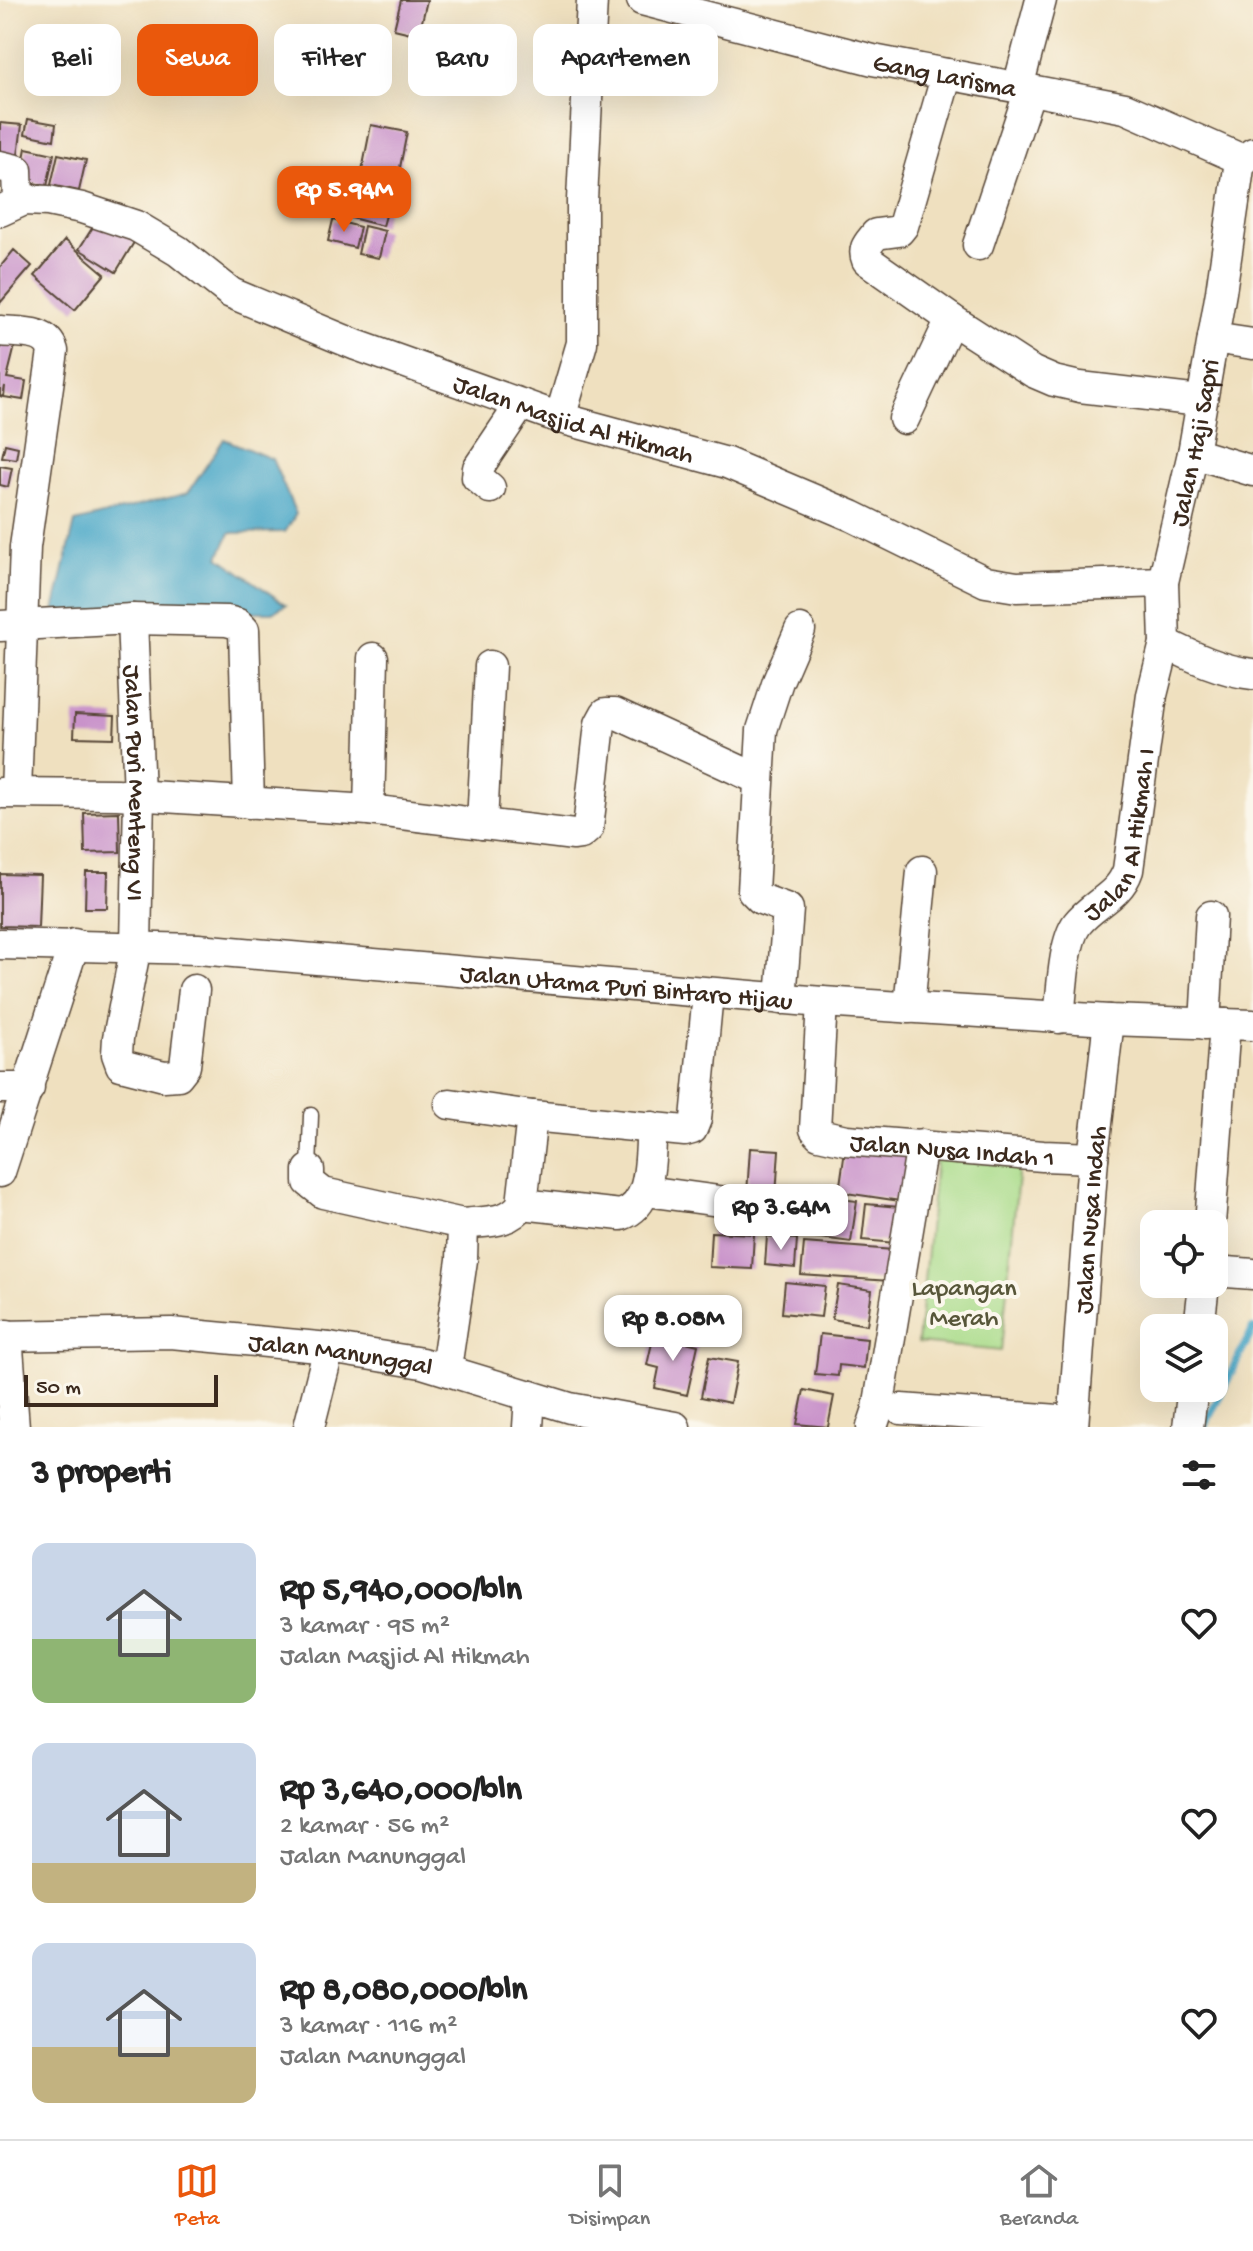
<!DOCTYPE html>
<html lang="id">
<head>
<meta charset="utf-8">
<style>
	:root { --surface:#fff; --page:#f6f6f6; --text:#222; --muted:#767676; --line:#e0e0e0; --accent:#ea580c }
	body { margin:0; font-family:"Gochi Hand",sans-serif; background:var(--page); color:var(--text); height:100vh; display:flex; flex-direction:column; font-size:30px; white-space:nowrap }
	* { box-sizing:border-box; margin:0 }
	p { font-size:26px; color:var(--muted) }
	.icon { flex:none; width:44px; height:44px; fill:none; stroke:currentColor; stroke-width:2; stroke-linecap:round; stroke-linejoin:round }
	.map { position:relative; height:1427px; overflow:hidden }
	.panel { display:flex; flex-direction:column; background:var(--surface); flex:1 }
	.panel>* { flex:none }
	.top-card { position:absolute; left:24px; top:24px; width:800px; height:72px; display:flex; gap:16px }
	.fabs { position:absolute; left:1140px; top:1210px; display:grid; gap:16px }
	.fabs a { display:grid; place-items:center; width:88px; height:88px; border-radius:16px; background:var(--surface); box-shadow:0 8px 32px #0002; font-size:40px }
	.scale { position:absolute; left:24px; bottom:20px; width:194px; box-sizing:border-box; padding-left:8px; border:4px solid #3b2a1e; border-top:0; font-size:22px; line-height:28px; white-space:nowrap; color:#3b2a1e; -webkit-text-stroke:6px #fbf7ec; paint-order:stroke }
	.price { position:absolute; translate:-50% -68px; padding:0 18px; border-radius:16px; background:#fff; color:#222; font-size:26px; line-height:52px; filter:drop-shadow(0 2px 4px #0008) }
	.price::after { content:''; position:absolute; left:50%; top:48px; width:24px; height:18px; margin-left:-12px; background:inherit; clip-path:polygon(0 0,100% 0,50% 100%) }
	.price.selected { background:var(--accent); color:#fff }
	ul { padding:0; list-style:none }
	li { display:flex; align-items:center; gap:24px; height:200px; padding:0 32px }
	li span { display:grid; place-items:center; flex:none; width:224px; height:160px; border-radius:16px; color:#555 }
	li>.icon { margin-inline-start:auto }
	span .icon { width:96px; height:96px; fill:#fffc; stroke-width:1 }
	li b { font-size:34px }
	h2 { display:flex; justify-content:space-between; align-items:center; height:96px; padding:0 32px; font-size:34px }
	.pill { padding:0 28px; border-radius:16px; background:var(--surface); box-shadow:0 8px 32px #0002; font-size:28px; line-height:72px }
	.pill.selected { background:var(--accent); color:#fff }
	.tabs { display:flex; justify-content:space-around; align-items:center; height:112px; border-top:2px solid var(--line); background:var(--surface); font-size:22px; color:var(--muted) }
	.tabs a { display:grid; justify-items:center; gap:4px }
	.tabs .selected { color:var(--accent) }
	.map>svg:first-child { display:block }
	.green { fill:#aadc8b; stroke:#728354; stroke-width:2 }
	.water { fill:#4aa7c8; stroke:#426873; stroke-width:2 }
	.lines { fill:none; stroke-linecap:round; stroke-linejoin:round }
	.stream { stroke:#4aa7c8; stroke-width:8 }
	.building { fill:#c993ca }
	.service-casing { stroke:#564536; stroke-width:17 }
	.minor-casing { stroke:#564536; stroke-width:33 }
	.service { stroke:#fff; stroke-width:14 }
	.minor { stroke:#fff; stroke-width:30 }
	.labels { text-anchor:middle; stroke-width:8; stroke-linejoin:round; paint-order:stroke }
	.street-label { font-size:26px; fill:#3b2a1e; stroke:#fbf7ec }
	.park-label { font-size:26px; fill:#575639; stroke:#fbf7ec }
</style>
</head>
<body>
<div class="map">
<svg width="1253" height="1427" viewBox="0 0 1253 1427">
	<rect width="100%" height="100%" fill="#fbf7ec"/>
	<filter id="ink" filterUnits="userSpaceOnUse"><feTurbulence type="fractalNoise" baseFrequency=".0125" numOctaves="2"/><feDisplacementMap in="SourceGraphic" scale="16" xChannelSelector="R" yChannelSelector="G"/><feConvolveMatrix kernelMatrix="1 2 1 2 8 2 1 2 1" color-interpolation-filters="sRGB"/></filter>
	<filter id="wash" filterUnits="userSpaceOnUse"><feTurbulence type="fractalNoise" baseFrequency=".006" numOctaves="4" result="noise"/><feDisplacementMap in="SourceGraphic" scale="32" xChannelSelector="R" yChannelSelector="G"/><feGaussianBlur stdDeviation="1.8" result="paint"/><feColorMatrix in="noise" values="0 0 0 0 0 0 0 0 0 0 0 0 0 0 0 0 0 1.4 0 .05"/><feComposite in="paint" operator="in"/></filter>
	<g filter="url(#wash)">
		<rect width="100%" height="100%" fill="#efe0bf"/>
		<!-- green -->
		<path class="green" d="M 936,1158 L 1019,1166 L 1001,1351 L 918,1343 Z"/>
		<!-- water -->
		<path class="water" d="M 224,439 L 272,459 L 296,514 L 285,532 L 230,533 L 219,557 L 286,605 L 273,612 L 54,611 L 75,522 L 188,493 Z"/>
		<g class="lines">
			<!-- stream -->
			<path class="stream" d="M 1204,1427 L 1253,1329"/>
		</g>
		<g id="blocks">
			<!-- building -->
			<path class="building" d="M 401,0 L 427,0 L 419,35 L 394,29 Z
				M 363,46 L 385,51 L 376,90 L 355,85 Z
				M 28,119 L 56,124 L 54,140 L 25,134 Z
				M 0,123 L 22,125 L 17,163 L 0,161 Z
				M 371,125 L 407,132 L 395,193 L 359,186 Z
				M 26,148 L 54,154 L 47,186 L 20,180 Z
				M 58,154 L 86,160 L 79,191 L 51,185 Z
				M 342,189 L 390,201 L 383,226 L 336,214 Z
				M 100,216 L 136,239 L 116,272 L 79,249 Z
				M 333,220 L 360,227 L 355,248 L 328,241 Z
				M 364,226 L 385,231 L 379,258 L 358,254 Z
				M 65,240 L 105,274 L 75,310 L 35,276 Z
				M 14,250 L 32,266 L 0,303 L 0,267 Z
				M 0,343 L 15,346 L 7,378 L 26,381 L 23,400 L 4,397 L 5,386 L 3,397 L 0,396 Z
				M 5,444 L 18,447 L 16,459 L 2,457 Z
				M 0,466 L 12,468 L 8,487 L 0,485 Z
				M 75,714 L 115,716 L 114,738 L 74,737 Z
				M 119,812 L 120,852 L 85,853 L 84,813 Z
				M 86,872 L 108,872 L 107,908 L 85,908 Z
				M 0,874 L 40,875 L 38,927 L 0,926 Z
				M 846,1143 L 914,1153 L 907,1202 L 839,1192 Z
				M 750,1148 L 779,1150 L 776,1196 L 747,1194 Z
				M 810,1195 L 857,1201 L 851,1242 L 805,1236 Z
				M 866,1204 L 899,1207 L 896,1243 L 862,1240 Z
				M 711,1232 L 754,1234 L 752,1269 L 709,1267 Z
				M 767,1236 L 797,1239 L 795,1268 L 765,1265 Z
				M 804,1243 L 893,1250 L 890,1281 L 801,1275 Z
				M 785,1282 L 825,1286 L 821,1317 L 782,1313 Z
				M 838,1285 L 872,1290 L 867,1325 L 832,1319 Z
				M 654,1334 L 698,1345 L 687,1395 L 655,1388 L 659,1368 L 647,1365 Z
				M 820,1334 L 867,1339 L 864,1368 L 839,1365 L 838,1376 L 815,1374 Z
				M 709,1357 L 738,1362 L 730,1403 L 701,1397 Z
				M 804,1390 L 834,1396 L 828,1427 L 797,1424 Z"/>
		</g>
	</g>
	<g filter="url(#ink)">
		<use href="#blocks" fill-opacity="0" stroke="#564536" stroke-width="2"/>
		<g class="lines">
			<defs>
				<path id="service" d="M 309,1170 L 311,1115"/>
				<g id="minor">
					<path id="s1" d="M 642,0 L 873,60 L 1125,108 L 1243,160"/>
					<path d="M 947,74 L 903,226 L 899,231 L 876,234 C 869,243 862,248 867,260 L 951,319 L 1033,372 L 1054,381 L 1080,387 L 1200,401"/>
					<path d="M 1018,87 L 1041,0"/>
					<path d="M 0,166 L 17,170 L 18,202"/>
					<path id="s2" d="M 0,211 L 24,200 L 48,201 L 82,208 L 136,226 L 178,251 L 231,293 L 356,345 L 560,418 L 727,463 L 852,516 L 986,582 L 1017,587 L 1163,582"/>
					<path d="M 978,245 L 1030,90"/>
					<path d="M 0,331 C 19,333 47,329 53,351 L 25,547 L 16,792"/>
					<path d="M 1213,338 L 1253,344"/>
					<path d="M 560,418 L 582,343 L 582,200 L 592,0"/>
					<path d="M 904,419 L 951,319"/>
					<path d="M 1193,453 L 1253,471"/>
					<path d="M 490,488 L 477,477 L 478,468 L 521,404"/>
					<path id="s3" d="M 132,619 L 139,795 L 136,946 L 118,1038 L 117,1054 L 121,1065 L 164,1076 L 178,1075 L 185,1066 L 194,990"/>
					<path d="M 0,626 L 132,619 L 227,621 L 238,624 L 244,630 L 249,803"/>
					<path d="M 1165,643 C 1193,657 1222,671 1253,674"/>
					<path d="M 0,793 L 117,794 L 369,810 L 574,835 L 581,834 L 588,828 L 600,724 L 606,713 L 615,713 L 758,779"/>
					<path d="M 369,810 L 373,658"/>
					<path d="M 482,824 L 490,666"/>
					<path id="s4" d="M 0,944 L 198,949 L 822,1002 L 1109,1020 L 1253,1025"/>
					<path d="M 781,999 L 788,909 L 761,899 L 753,891 L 762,730 L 778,681 L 800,630"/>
					<path id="s5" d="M 822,1002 L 815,1129 L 819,1134 L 846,1140 L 1043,1156 L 1093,1158"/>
					<path d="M 909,1008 L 922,871"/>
					<path id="s6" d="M 1059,1018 C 1062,994 1063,943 1077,924 C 1093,903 1119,897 1128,870 L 1152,695 L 1165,643 L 1163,582 L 1193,453 L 1221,292 L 1239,168 L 1243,160 L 1253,153"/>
					<path d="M 1205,1024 L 1211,916"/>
					<path d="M 0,1088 L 29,1088"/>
					<path d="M 450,1104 L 532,1116 L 685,1131 L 692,1129 L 696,1119 L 708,993"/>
					<path d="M 309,1170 L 309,1182 L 323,1193 L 463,1224 L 462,1260 L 446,1368"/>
					<path d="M 0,1172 L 74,944"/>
					<path d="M 646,1191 L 770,1208"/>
					<path d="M 522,1204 L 621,1215 C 654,1204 649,1157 652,1127"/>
					<path d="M 463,1224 C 485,1221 509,1224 522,1204 L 532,1116"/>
					<path d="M 1210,1224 L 1225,1024"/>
					<path d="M 1214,1271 L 1253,1274"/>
					<path d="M 1199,1328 L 1204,1284"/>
					<path d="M 7,1335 L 14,1427"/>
					<path id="s7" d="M 0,1336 L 171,1333 L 329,1348 L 422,1363 L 570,1408 L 675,1427"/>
					<path d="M 901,1409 L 1073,1421"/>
					<path d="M 309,1427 L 329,1348"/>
					<path d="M 528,1427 L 530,1396"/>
					<path d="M 872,1427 L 878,1409 L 922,1145"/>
					<path id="s8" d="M 1073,1427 L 1093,1158 L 1109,1020"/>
					<path d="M 1188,1427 L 1193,1388"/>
				</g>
			</defs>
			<!-- service casing -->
			<use href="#service" class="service-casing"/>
			<!-- minor casing -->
			<use href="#minor" class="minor-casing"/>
			<!-- service -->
			<use href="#service" class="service"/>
			<!-- minor -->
			<use href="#minor" class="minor"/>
		</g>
	</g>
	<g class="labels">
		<!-- street labels -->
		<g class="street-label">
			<text dy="9" stroke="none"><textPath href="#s1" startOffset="312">Gang Larisma</textPath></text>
			<text dy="9" stroke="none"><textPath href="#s2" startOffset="624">Jalan Masjid Al Hikmah</textPath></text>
			<text dy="9" stroke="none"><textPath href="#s6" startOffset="606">Jalan Haji Sapri</textPath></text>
			<text dy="9" stroke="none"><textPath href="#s3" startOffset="164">Jalan Puri Menteng VI</textPath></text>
			<text dy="9" stroke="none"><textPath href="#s6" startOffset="202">Jalan Al Hikmah I</textPath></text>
			<text dy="9" stroke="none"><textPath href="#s4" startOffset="628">Jalan Utama Puri Bintaro Hijau</textPath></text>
			<text dy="9" stroke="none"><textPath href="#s5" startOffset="268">Jalan Nusa Indah 1</textPath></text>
			<text dy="9" stroke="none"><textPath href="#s8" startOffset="208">Jalan Nusa Indah</textPath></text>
			<text dy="9" stroke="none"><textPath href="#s7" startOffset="342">Jalan Manunggal</textPath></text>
		</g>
		<!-- park labels -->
		<g class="park-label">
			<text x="964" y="1295">Lapangan<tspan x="964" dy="30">Merah</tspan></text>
		</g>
	</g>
</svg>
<div class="fabs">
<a><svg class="icon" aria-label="locate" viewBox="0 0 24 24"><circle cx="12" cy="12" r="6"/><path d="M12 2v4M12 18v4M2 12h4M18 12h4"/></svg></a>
<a><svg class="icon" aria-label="layers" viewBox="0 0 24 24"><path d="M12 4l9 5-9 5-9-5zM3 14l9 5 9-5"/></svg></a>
</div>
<div class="scale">50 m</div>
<b class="price selected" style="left:344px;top:234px">Rp 5.94M</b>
<b class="price" style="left:781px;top:1252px">Rp 3.64M</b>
<b class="price" style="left:673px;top:1363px">Rp 8.08M</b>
<div class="top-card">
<a class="pill">Beli</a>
<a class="pill selected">Sewa</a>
<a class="pill">Filter</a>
<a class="pill">Baru</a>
<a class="pill">Apartemen</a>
</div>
</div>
<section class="panel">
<h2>3 properti<svg class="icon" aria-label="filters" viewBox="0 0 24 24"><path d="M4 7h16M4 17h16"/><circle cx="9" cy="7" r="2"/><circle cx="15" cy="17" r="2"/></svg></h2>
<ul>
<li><span style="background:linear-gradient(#c9d6e8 60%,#8fb573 0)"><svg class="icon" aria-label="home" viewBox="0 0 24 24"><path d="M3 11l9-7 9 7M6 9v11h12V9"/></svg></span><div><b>Rp 5,940,000/bln</b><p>3 kamar · 95 m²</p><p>Jalan Masjid Al Hikmah</p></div><svg class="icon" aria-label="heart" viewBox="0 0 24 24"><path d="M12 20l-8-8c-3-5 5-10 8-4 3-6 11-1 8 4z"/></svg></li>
<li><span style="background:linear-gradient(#c9d6e8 75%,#c2b280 0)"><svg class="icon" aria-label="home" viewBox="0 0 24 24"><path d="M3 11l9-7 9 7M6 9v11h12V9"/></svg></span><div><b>Rp 3,640,000/bln</b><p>2 kamar · 56 m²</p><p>Jalan Manunggal</p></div><svg class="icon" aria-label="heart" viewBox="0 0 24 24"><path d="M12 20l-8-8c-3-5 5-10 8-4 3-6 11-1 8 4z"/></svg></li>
<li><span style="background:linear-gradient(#c9d6e8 65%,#c2b280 0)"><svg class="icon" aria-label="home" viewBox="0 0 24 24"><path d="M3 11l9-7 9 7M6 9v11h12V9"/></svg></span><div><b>Rp 8,080,000/bln</b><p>3 kamar · 116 m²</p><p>Jalan Manunggal</p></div><svg class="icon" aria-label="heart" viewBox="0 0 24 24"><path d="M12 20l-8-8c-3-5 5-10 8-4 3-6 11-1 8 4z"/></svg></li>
</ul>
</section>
<nav class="tabs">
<a class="selected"><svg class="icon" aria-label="map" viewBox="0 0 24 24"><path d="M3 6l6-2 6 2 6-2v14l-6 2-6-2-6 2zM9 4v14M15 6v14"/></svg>Peta</a>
<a><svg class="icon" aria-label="saved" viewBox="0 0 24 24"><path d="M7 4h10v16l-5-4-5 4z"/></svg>Disimpan</a>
<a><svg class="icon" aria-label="home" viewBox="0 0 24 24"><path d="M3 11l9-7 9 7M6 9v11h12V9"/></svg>Beranda</a>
</nav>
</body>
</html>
